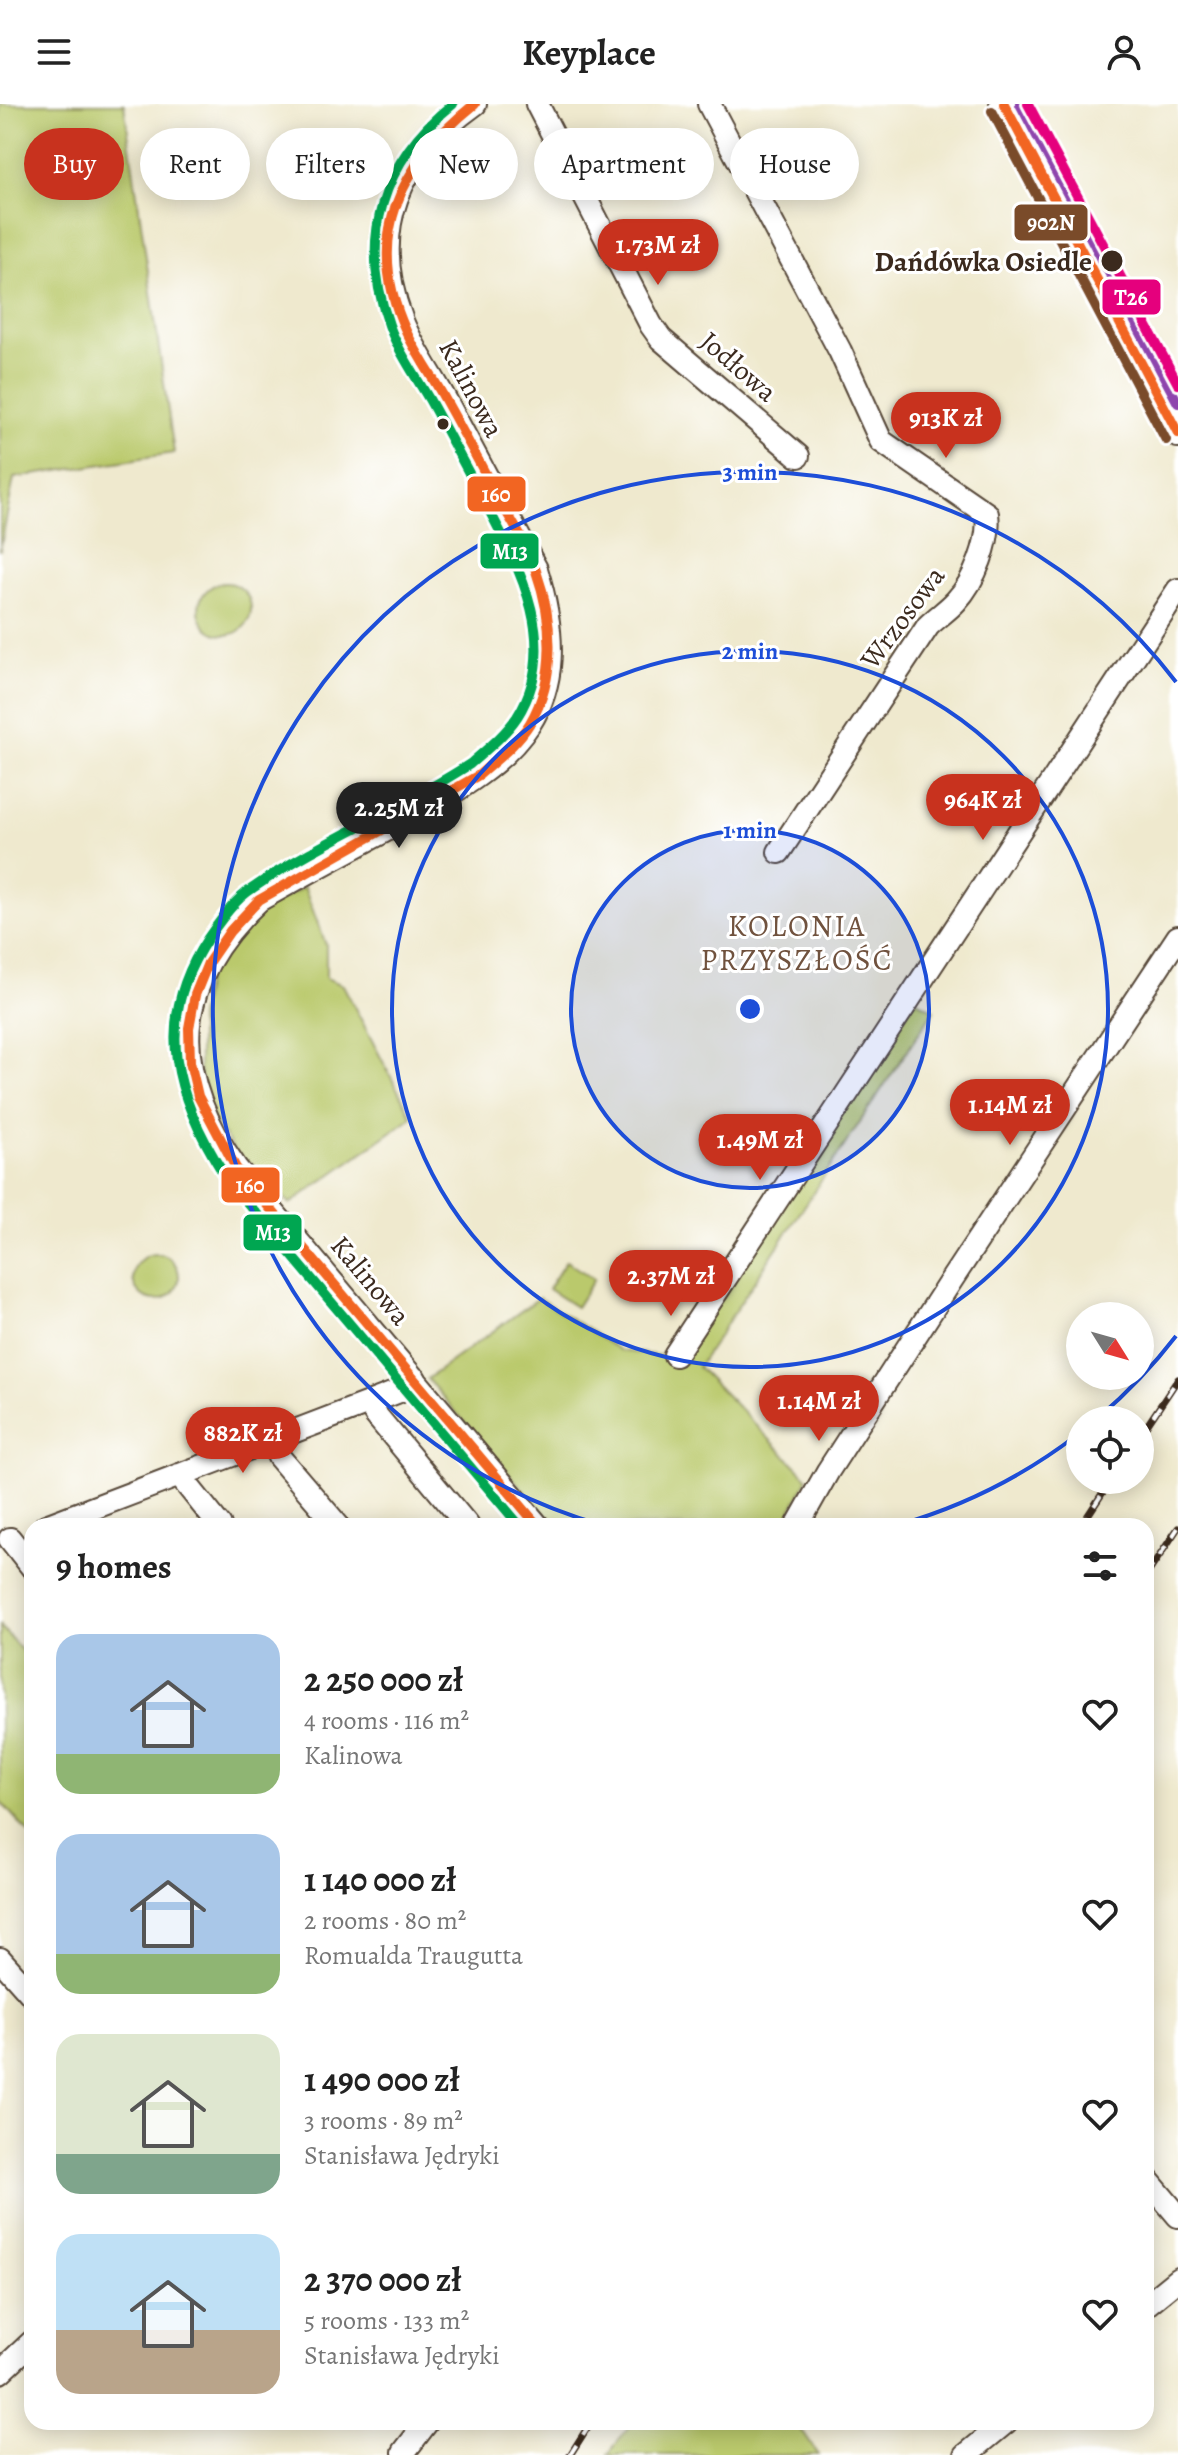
<!DOCTYPE html>
<html lang="en">
<head>
<meta charset="utf-8">
<style>
	:root { --surface:#fff; --page:#f6f6f6; --text:#222; --muted:#767676; --accent:#c8321e }
	body { margin:0; font-family:Alegreya,serif; background:var(--page); color:var(--text); height:100vh; display:flex; flex-direction:column; font-size:30px; white-space:nowrap }
	* { box-sizing:border-box; margin:0 }
	p { font-size:26px; color:var(--muted) }
	.icon { flex:none; width:44px; height:44px; fill:none; stroke:currentColor; stroke-width:2; stroke-linecap:round; stroke-linejoin:round }
	.map { position:relative; flex:1; overflow:hidden }
	.sheet { position:absolute; left:24px; top:1414px; width:1130px; height:912px; display:flex; flex-direction:column; background:var(--surface); border-radius:24px; box-shadow:0 4px 20px #0003 }
	.sheet>* { flex:none }
	.top-card { position:absolute; left:24px; top:24px; width:1130px; height:72px; display:flex; gap:16px }
	.needle { width:52px; rotate:127deg }
	.buttons { position:absolute; left:1066px; top:1198px; display:grid; gap:16px }
	.buttons a { display:grid; place-items:center; width:88px; height:88px; border-radius:50%; background:var(--surface); box-shadow:0 4px 20px #0003; font-size:40px }
	.price { position:absolute; translate:-50% -68px; padding:0 18px; border-radius:28px; background:var(--accent); color:#fff; font-size:26px; line-height:52px; filter:drop-shadow(0 2px 4px #0008) }
	.price::after { content:''; position:absolute; left:50%; top:48px; width:24px; height:18px; margin-left:-12px; background:inherit; clip-path:polygon(0 0,100% 0,50% 100%) }
	.price.selected { background:#222; color:#fff }
	ul { padding:0; list-style:none }
	li { display:flex; align-items:center; gap:24px; height:200px; padding:0 32px }
	li span { display:grid; place-items:center; flex:none; width:224px; height:160px; border-radius:24px; color:#555 }
	li>.icon { margin-inline-start:auto }
	span .icon { width:96px; height:96px; fill:#fffc; stroke-width:1 }
	li b { font-size:34px }
	h2 { display:flex; justify-content:space-between; align-items:center; height:96px; padding:0 32px; font-size:34px }
	.chip { padding:0 28px; border-radius:36px; background:var(--surface); box-shadow:0 4px 20px #0003; font-size:28px; line-height:72px }
	.chip.selected { background:var(--accent); color:#fff }
	header { display:flex; justify-content:space-between; align-items:center; height:104px; padding:0 32px; background:var(--surface); font-size:36px; font-weight:700 }
	.map>svg:first-child { display:block }
	.green { fill:#bac96c; stroke:#7a7a45; stroke-width:2 }
	.lines { fill:none; stroke-linecap:round; stroke-linejoin:round }
	.minor-casing { stroke:#564738; stroke-width:26 }
	.major-casing { stroke:#564738; stroke-width:32 }
	.minor { stroke:#fff; stroke-width:22 }
	.major { stroke:#fff; stroke-width:28 }
	.rail-casing { stroke:#3b2a1e; stroke-width:7 }
	.rail { stroke:#fff; stroke-width:4; stroke-dasharray:12; stroke-linecap:butt }
	.bus-1-casing { stroke:#fff; stroke-width:16 }
	.bus-2-casing { stroke:#fff; stroke-width:16 }
	.bus-3-casing { stroke:#fff; stroke-width:16 }
	.bus-4-casing { stroke:#fff; stroke-width:16 }
	.bus-1 { stroke:#f26522; stroke-width:10 }
	.bus-2 { stroke:#00a651; stroke-width:10 }
	.bus-3 { stroke:#7a4b2a; stroke-width:10 }
	.bus-4 { stroke:#8e44ad; stroke-width:10 }
	.tram-1-casing { stroke:#fff; stroke-width:16 }
	.tram-1 { stroke:#e5007d; stroke-width:10 }
	.ring { fill:none; stroke:#1d4ed8; stroke-width:4 }
	.stop-dot { fill:#3b2a1e; stroke:#fff; stroke-width:3 }
	.labels { text-anchor:middle; stroke-width:6; stroke-linejoin:round; paint-order:stroke }
	.stop-label { font-size:28px; font-weight:bold; fill:#3b2a1e; stroke:#fff; text-anchor:end }
	.street-label { font-size:28px; fill:#3b2a1e; stroke:#fff }
	.neighbourhood-label { font-size:30px; letter-spacing:2px; fill:#70523e; stroke:#fff }
	.centre { fill:#1d4ed8; stroke:#fff; stroke-width:4 }
	.ring-label { font-size:24px; text-anchor:middle; font-weight:bold; fill:#1d4ed8; stroke:#fff; stroke-width:6; stroke-linejoin:round; paint-order:stroke }
	.line-badge { stroke:#fff; stroke-width:3 }
	.badge-label { font-size:22px; text-anchor:middle; font-weight:bold; fill:#fff }
</style>
</head>
<body>
<header><svg class="icon" aria-label="menu" viewBox="0 0 24 24"><path d="M4 6h16M4 12h16M4 18h16"/></svg>Keyplace<svg class="icon" aria-label="person" viewBox="0 0 24 24"><circle cx="12" cy="8" r="4"/><path d="M4 21q1-7 8-7t8 7"/></svg></header>
<div class="map">
<svg width="1178" height="2351" viewBox="0 0 1178 2351">
	<rect width="100%" height="100%" fill="#fff"/>
	<filter id="ink" filterUnits="userSpaceOnUse"><feTurbulence type="fractalNoise" baseFrequency=".0125" numOctaves="2"/><feDisplacementMap in="SourceGraphic" scale="16" xChannelSelector="R" yChannelSelector="G"/><feConvolveMatrix kernelMatrix="1 2 1 2 8 2 1 2 1" color-interpolation-filters="sRGB"/></filter>
	<filter id="wash" filterUnits="userSpaceOnUse"><feTurbulence type="fractalNoise" baseFrequency=".006" numOctaves="4" result="noise"/><feDisplacementMap in="SourceGraphic" scale="32" xChannelSelector="R" yChannelSelector="G"/><feGaussianBlur stdDeviation="1.8" result="paint"/><feColorMatrix in="noise" values="0 0 0 0 0 0 0 0 0 0 0 0 0 0 0 0 0 1.4 0 .05"/><feComposite in="paint" operator="in"/></filter>
	<g filter="url(#wash)">
		<rect width="100%" height="100%" fill="#efe9ce"/>
		<!-- green -->
		<path class="green" d="M 0,0 L 124,0 L 174,349 L 14,374 L 0,447 Z
			M199 505a26 26 0 1 1 52 0a26 26 0 1 1-52 0Z
			M 304,783 L 326,841 L 326,874 L 343,881 L 412,1013 L 290,1100 L 237,1050 L 214,1017 L 199,966 L 199,913 L 207,871 L 253,811 Z
			M 915,895 L 934,906 L 698,1263 L 808,1374 L 783,1422 L 555,1422 L 427,1275 L 539,1194 L 621,1247 L 680,1254 Z
			M133 1173a23 23 0 1 1 46 0a23 23 0 1 1-46 0Z
			M 566,1157 L 594,1175 L 576,1203 L 548,1185 Z
			M 0,1522 L 32,1558 L 32,1733 L 0,1697 Z
			M 632,2318 L 796,2318 L 818,2351 L 608,2351 Z"/>
	</g>
	<g filter="url(#ink)">
		<g class="lines">
			<defs>
				<path id="minor" d="M 475,0 C 398,55 367,125 402,217 C 413,245 432,271 446,297 C 476,353 506,409 536,465 C 579,606 519,654 403,717 C 355,743 306,769 259,796 C 170,879 168,966 236,1064 L 538,1422
					M 537,0 L 651,221 L 661,235 L 798,352
					M 709,0 L 840,247 L 881,337 L 987,410 C 991,437 974,478 956,497 C 948,506 937,513 928,522 L 779,748
					M 675,1251 L 1178,486
					M 371,1298 L 375,1310 L 468,1422
					M 271,1335 L 279,1353 L 338,1422
					M 179,1371 L 220,1422
					M 46,1422 L 371,1298 L 402,1286 L 415,1275
					M 797,1422 L 828,1367 L 952,1175 L 1178,833
					M 10,1435 L 32,1463
					M 0,1855 L 32,1891
					M 1146,2074 L 1178,2112
					M 1146,2201 L 1178,2175
					M 0,2268 L 32,2238
					M 404,2348 L 427,2318
					M 966,2351 L 1006,2318"/>
				<path id="major" d="M 1004,0 L 1178,329"/>
			</defs>
			<!-- minor casing -->
			<use href="#minor" class="minor-casing"/>
			<!-- major casing -->
			<use href="#major" class="major-casing"/>
			<!-- minor -->
			<use href="#minor" class="minor"/>
			<!-- major -->
			<use href="#major" class="major"/>
			<defs>
				<path id="rail" d="M 1140,1332 L 1178,1275
					M 1081,1422 L 1111,1376
					M 1146,1472 L 1178,1424
					M 570,2351 L 591,2318"/>
			</defs>
			<!-- rail casing -->
			<use href="#rail" class="rail-casing"/>
			<!-- rail -->
			<use href="#rail" class="rail"/>
			<defs>
				<path id="bus-1" d="M 475,0 C 400,60 363,133 406,227 C 416,249 430,269 442,290 C 460,322 477,354 494,386 C 508,412 527,439 536,467 C 553,515 557,574 530,619 C 517,640 497,655 479,671 L 259,796 L 230,827 L 208,859 L 195,891 L 189,924 L 190,958 L 198,992 L 236,1064 L 538,1422
					M 1004,0 L 1178,329"/>
				<path id="bus-2" d="M 453,0 C 382,56 358,135 389,221 C 398,247 415,271 429,295 C 447,327 463,359 481,391 C 516,457 564,539 517,613 C 505,631 487,645 470,660 C 401,705 321,737 253,784 C 235,795 220,817 208,834 C 152,918 175,993 225,1072 L 520,1422"/>
				<path id="bus-3" d="M 992,7 L 1166,336"/>
				<path id="bus-4" d="M 1020,0 L 1178,299"/>
			</defs>
			<!-- bus-1 casing -->
			<use href="#bus-1" class="bus-1-casing"/>
			<!-- bus-2 casing -->
			<use href="#bus-2" class="bus-2-casing"/>
			<!-- bus-3 casing -->
			<use href="#bus-3" class="bus-3-casing"/>
			<!-- bus-4 casing -->
			<use href="#bus-4" class="bus-4-casing"/>
			<!-- bus-1 -->
			<use href="#bus-1" class="bus-1"/>
			<!-- bus-2 -->
			<use href="#bus-2" class="bus-2"/>
			<!-- bus-3 -->
			<use href="#bus-3" class="bus-3"/>
			<!-- bus-4 -->
			<use href="#bus-4" class="bus-4"/>
			<defs>
				<path id="tram-1" d="M 1028,0 L 1178,280"/>
			</defs>
			<!-- tram-1 casing -->
			<use href="#tram-1" class="tram-1-casing"/>
			<!-- tram-1 -->
			<use href="#tram-1" class="tram-1"/>
		</g>
	</g>
	<!-- distance rings -->
	<circle cx="750" cy="905" r="179" fill="#1d4ed8" fill-opacity=".12"/>
	<g class="ring">
		<circle cx="750" cy="905" r="179"/>
		<circle cx="750" cy="905" r="358"/>
		<path d="M1176 1232A537 537 0 0 1 1099 1313M1077 1331A537 537 0 0 1 898 1421M602 1421A537 537 0 1 1 1176 578"/>
	</g>
	<!-- markers -->
	<g class="stop-dot">
		<circle cx="1112" cy="157" r="12"/>
		<circle cx="443" cy="320" r="7"/>
	</g>
	<g class="labels">
		<!-- stop labels -->
		<g class="stop-label">
			<text x="1092" y="167">Dańdówka Osiedle</text>
		</g>
		<!-- street labels -->
		<g class="street-label">
			<text transform="translate(739 262) rotate(41)" y="10">Jodłowa</text>
			<text transform="translate(472 284) rotate(62)" y="10">Kalinowa</text>
			<text transform="translate(902 513) rotate(-53)" y="10">Wrzosowa</text>
			<text transform="translate(371 1176) rotate(50)" y="10">Kalinowa</text>
		</g>
		<!-- neighbourhood labels -->
		<g class="neighbourhood-label">
			<text x="797" y="832">KOLONIA<tspan x="797" dy="34">PRZYSZŁOŚĆ</tspan></text>
		</g>
	</g>
	<circle cx="750" cy="905" r="12" class="centre"/>
	<g class="ring-label">
		<text x="750" y="376">3 min</text>
		<text x="750" y="555">2 min</text>
		<text x="750" y="734">1 min</text>
	</g>
	<g class="line-badge">
		<rect x="1013" y="99" width="76" height="39" rx="8" fill="#7a4b2a"/>
		<rect x="1101" y="174" width="61" height="38" rx="8" fill="#e5007d"/>
		<rect x="466" y="371" width="61" height="38" rx="8" fill="#f26522"/>
		<rect x="479" y="428" width="61" height="38" rx="8" fill="#00a651"/>
		<rect x="220" y="1062" width="61" height="38" rx="8" fill="#f26522"/>
		<rect x="242" y="1109" width="61" height="39" rx="8" fill="#00a651"/>
	</g>
	<g class="badge-label">
		<text x="1051" y="126">902N</text>
		<text x="1131" y="201">T26</text>
		<text x="496" y="398">160</text>
		<text x="510" y="455">M13</text>
		<text x="250" y="1089">160</text>
		<text x="273" y="1136">M13</text>
	</g>
</svg>
<div class="buttons">
<a><svg class="needle" viewBox="-14 -14 28 28"><path d="M0-13l5 13h-10z" fill="#e53935"/><path d="M0 13l5-13h-10z" fill="#767676"/></svg></a>
<a><svg class="icon" aria-label="locate" viewBox="0 0 24 24"><circle cx="12" cy="12" r="6"/><path d="M12 2v4M12 18v4M2 12h4M18 12h4"/></svg></a>
</div>
<b class="price" style="left:658px;top:183px">1.73M zł</b>
<b class="price" style="left:946px;top:356px">913K zł</b>
<b class="price" style="left:983px;top:738px">964K zł</b>
<b class="price selected" style="left:399px;top:746px">2.25M zł</b>
<b class="price" style="left:1010px;top:1043px">1.14M zł</b>
<b class="price" style="left:760px;top:1078px">1.49M zł</b>
<b class="price" style="left:671px;top:1214px">2.37M zł</b>
<b class="price" style="left:819px;top:1339px">1.14M zł</b>
<b class="price" style="left:243px;top:1371px">882K zł</b>
<div class="top-card">
<a class="chip selected">Buy</a>
<a class="chip">Rent</a>
<a class="chip">Filters</a>
<a class="chip">New</a>
<a class="chip">Apartment</a>
<a class="chip">House</a>
</div>
<section class="sheet">
<h2>9 homes<svg class="icon" aria-label="filters" viewBox="0 0 24 24"><path d="M4 7h16M4 17h16"/><circle cx="9" cy="7" r="2"/><circle cx="15" cy="17" r="2"/></svg></h2>
<ul>
<li><span style="background:linear-gradient(#a9c7e8 75%,#8fb573 0)"><svg class="icon" aria-label="home" viewBox="0 0 24 24"><path d="M3 11l9-7 9 7M6 9v11h12V9"/></svg></span><div><b>2 250 000 zł</b><p>4 rooms · 116 m²</p><p>Kalinowa</p></div><svg class="icon" aria-label="heart" viewBox="0 0 24 24"><path d="M12 20l-8-8c-3-5 5-10 8-4 3-6 11-1 8 4z"/></svg></li>
<li><span style="background:linear-gradient(#a9c7e8 75%,#8fb573 0)"><svg class="icon" aria-label="home" viewBox="0 0 24 24"><path d="M3 11l9-7 9 7M6 9v11h12V9"/></svg></span><div><b>1 140 000 zł</b><p>2 rooms · 80 m²</p><p>Romualda Traugutta</p></div><svg class="icon" aria-label="heart" viewBox="0 0 24 24"><path d="M12 20l-8-8c-3-5 5-10 8-4 3-6 11-1 8 4z"/></svg></li>
<li><span style="background:linear-gradient(#dfe7d0 75%,#7fa58c 0)"><svg class="icon" aria-label="home" viewBox="0 0 24 24"><path d="M3 11l9-7 9 7M6 9v11h12V9"/></svg></span><div><b>1 490 000 zł</b><p>3 rooms · 89 m²</p><p>Stanisława Jędryki</p></div><svg class="icon" aria-label="heart" viewBox="0 0 24 24"><path d="M12 20l-8-8c-3-5 5-10 8-4 3-6 11-1 8 4z"/></svg></li>
<li><span style="background:linear-gradient(#bfe0f5 60%,#b9a48a 0)"><svg class="icon" aria-label="home" viewBox="0 0 24 24"><path d="M3 11l9-7 9 7M6 9v11h12V9"/></svg></span><div><b>2 370 000 zł</b><p>5 rooms · 133 m²</p><p>Stanisława Jędryki</p></div><svg class="icon" aria-label="heart" viewBox="0 0 24 24"><path d="M12 20l-8-8c-3-5 5-10 8-4 3-6 11-1 8 4z"/></svg></li>
</ul>
</section>
</div>
</body>
</html>
